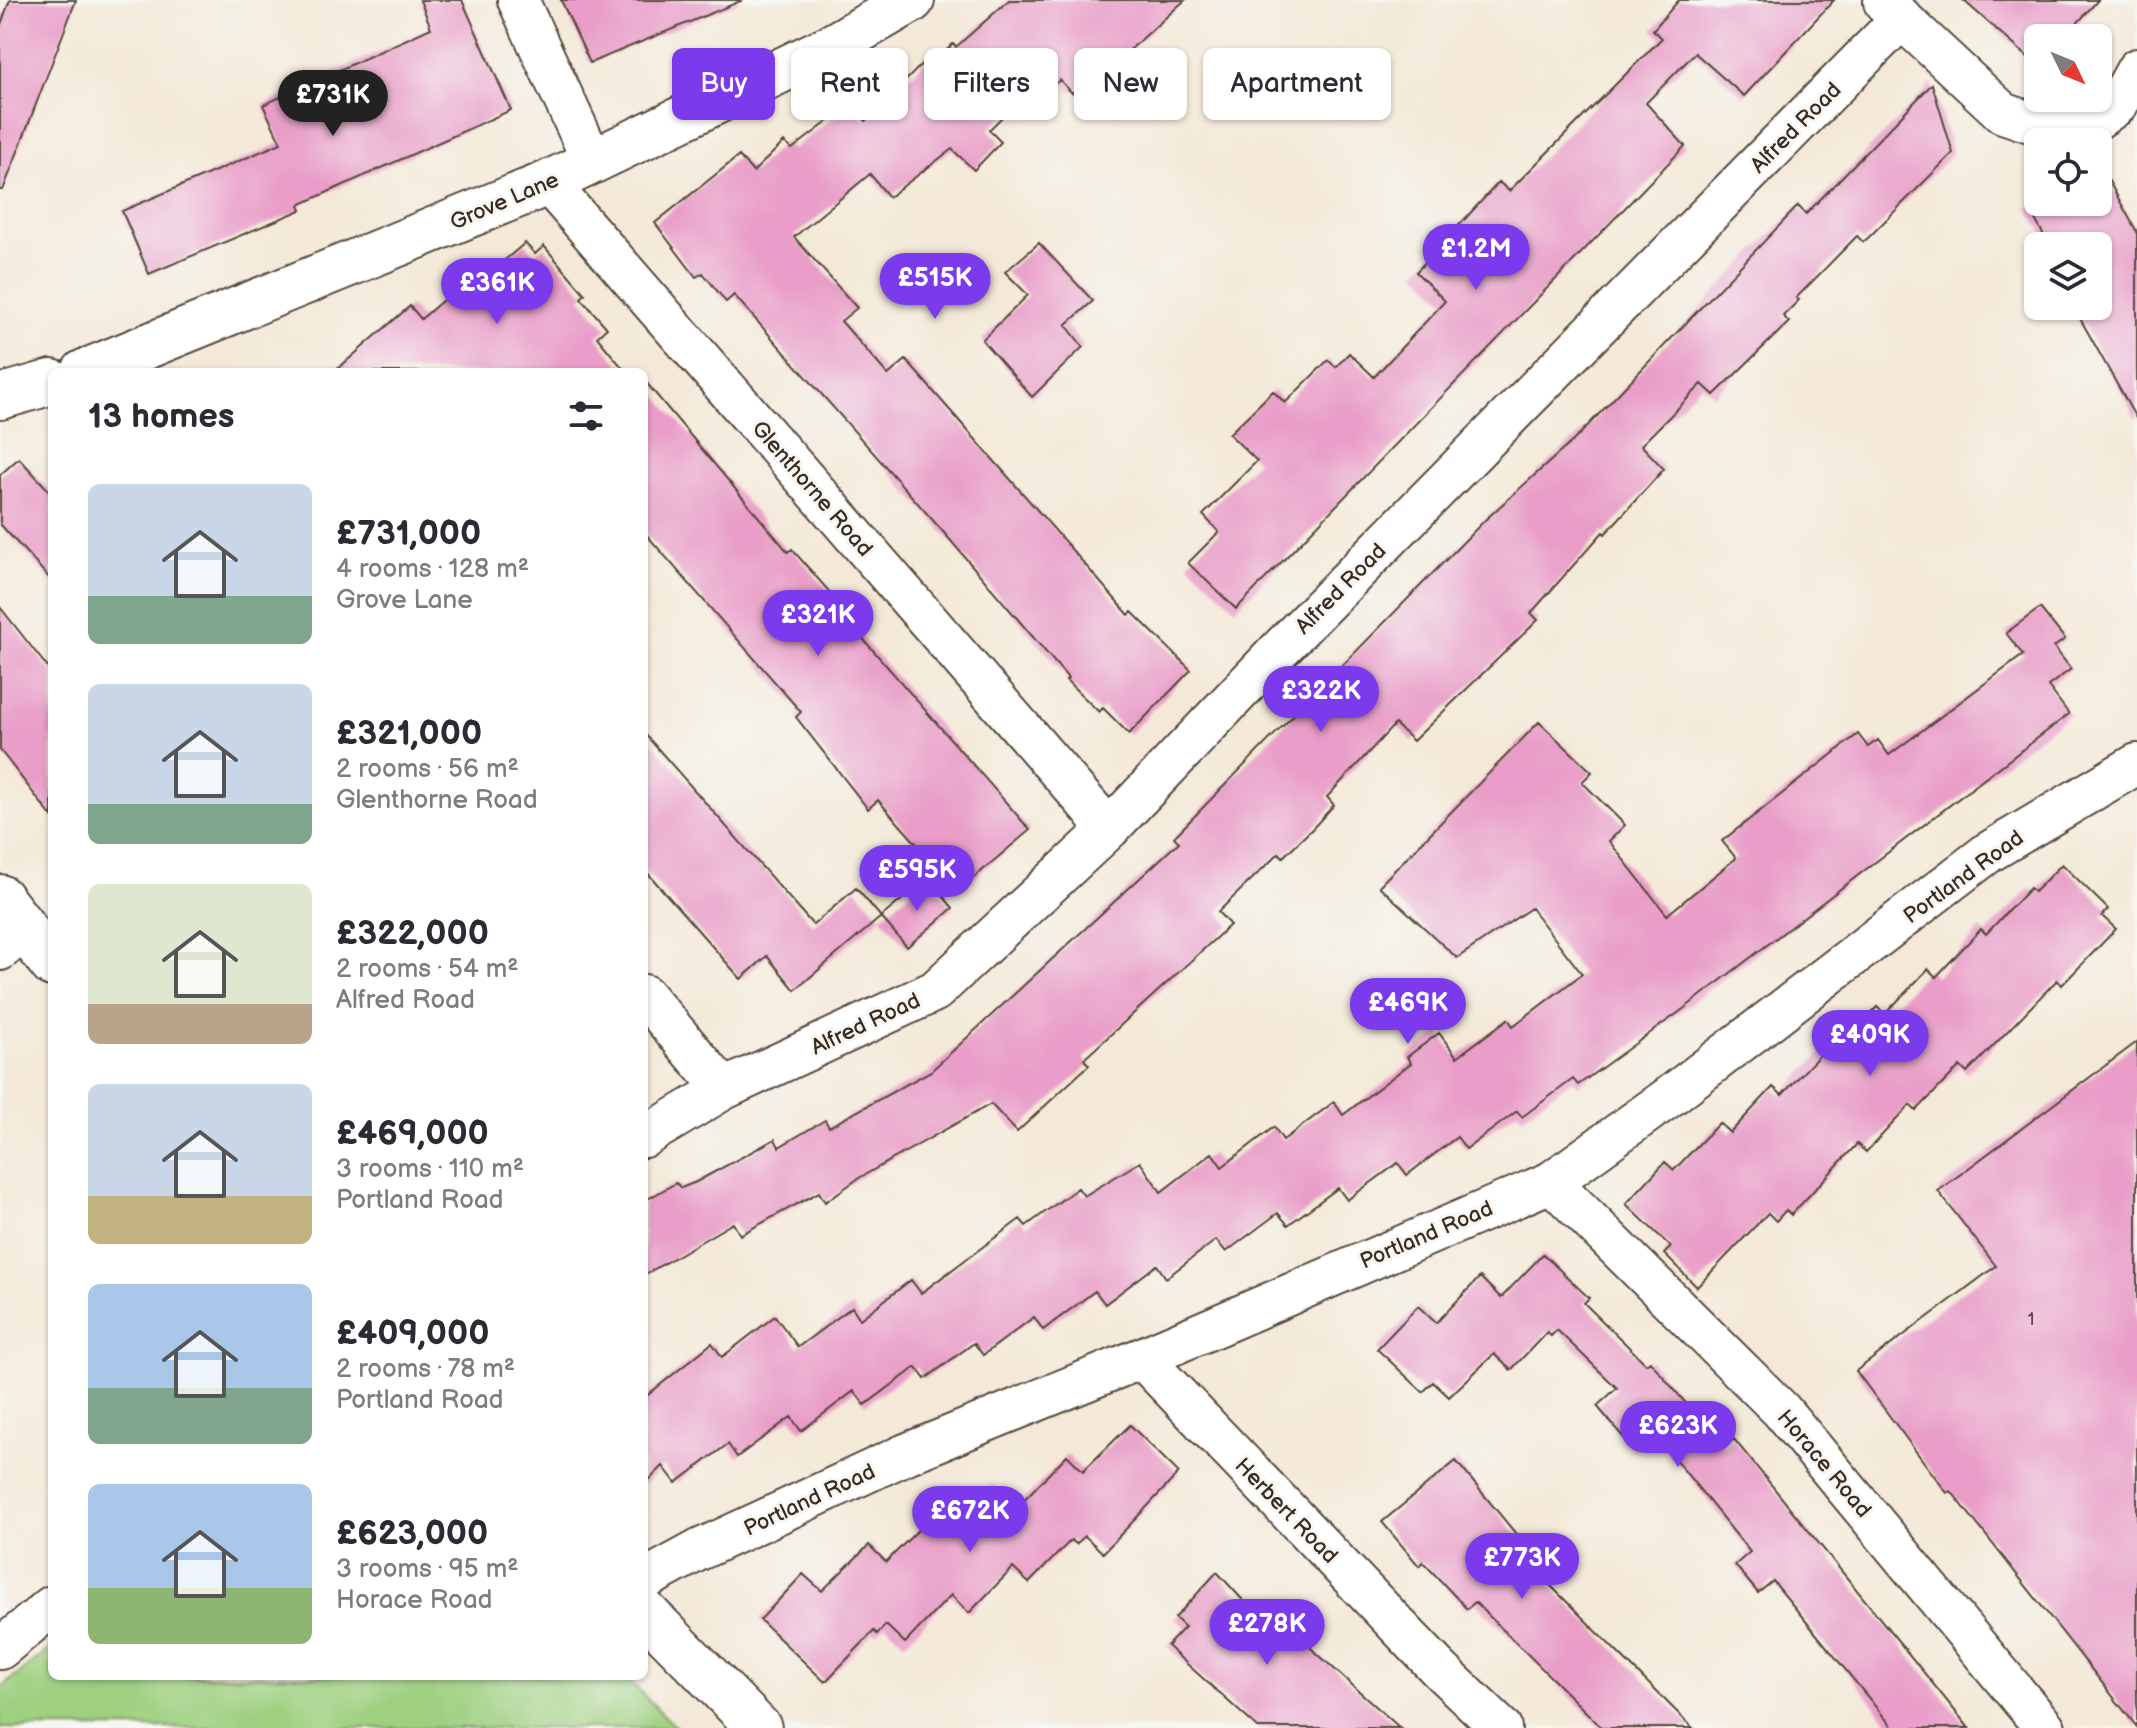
<!DOCTYPE html>
<html lang="en">
<head>
<meta charset="utf-8">
<style>
	:root { --surface:#fff; --page:#f2f2f3; --text:#2b2b33; --muted:#7c7c81; --accent:#7c3aed }
	body { margin:0; font-family:"Balsamiq Sans",sans-serif; background:var(--page); color:var(--text); height:100vh; display:flex; flex-direction:column; font-size:30px; white-space:nowrap }
	* { box-sizing:border-box; margin:0 }
	p { font-size:26px; color:var(--muted) }
	.icon { flex:none; width:44px; height:44px; fill:none; stroke:currentColor; stroke-width:2; stroke-linecap:round; stroke-linejoin:round }
	.map { position:relative; flex:1; overflow:hidden }
	.sheet { position:absolute; left:48px; top:368px; width:600px; height:1312px; display:flex; flex-direction:column; background:var(--surface); border-radius:12px; box-shadow:0 2px 6px #0004 }
	.sheet>* { flex:none }
	.hud { position:absolute; left:672px; top:48px; width:760px; height:72px; display:flex; gap:16px }
	.needle { width:52px; rotate:133deg }
	.controls { position:absolute; left:2024px; top:24px; display:grid; gap:16px }
	.controls a { display:grid; place-items:center; width:88px; height:88px; border-radius:12px; background:var(--surface); box-shadow:0 2px 6px #0004; font-size:40px }
	.price { position:absolute; translate:-50% -68px; padding:0 18px; border-radius:28px; background:var(--accent); color:#fff; font-size:26px; line-height:52px; filter:drop-shadow(0 2px 4px #0008) }
	.price::after { content:''; position:absolute; left:50%; top:48px; width:24px; height:18px; margin-left:-12px; background:inherit; clip-path:polygon(0 0,100% 0,50% 100%) }
	.price.selected { background:#222; color:#fff }
	ul { padding:0; list-style:none }
	li { display:flex; align-items:center; gap:24px; height:200px; padding:0 40px }
	li span { display:grid; place-items:center; flex:none; width:224px; height:160px; border-radius:12px; color:#555 }
	li>.icon { margin-inline-start:auto }
	span .icon { width:96px; height:96px; fill:#fffc; stroke-width:1 }
	li b { font-size:34px }
	h2 { display:flex; justify-content:space-between; align-items:center; height:96px; padding:0 40px; font-size:34px }
	.chip { padding:0 28px; border-radius:12px; background:var(--surface); box-shadow:0 2px 6px #0004; font-size:28px; line-height:72px }
	.chip.selected { background:var(--accent); color:#fff }
	.map>svg:first-child { display:block }
	.green { fill:#9ed080; stroke:#6c7d4f; stroke-width:2 }
	.building { fill:#e99dc8 }
	.lines { fill:none; stroke-linecap:round; stroke-linejoin:round }
	.minor-casing { stroke:#57473a; stroke-width:44 }
	.tertiary-casing { stroke:#57473a; stroke-width:48 }
	.minor { stroke:#fff; stroke-width:40 }
	.tertiary { stroke:#fff; stroke-width:44 }
	.labels { text-anchor:middle; stroke-width:6; stroke-linejoin:round; paint-order:stroke }
	.number-label { font-size:18px; fill:#664748 }
	.street-label { font-size:22px; fill:#3b2a1e; stroke:#f6f6f2 }
</style>
</head>
<body>
<div class="map">
<svg width="2137" height="1728" viewBox="0 0 2137 1728">
	<rect width="100%" height="100%" fill="#f6f6f2"/>
	<filter id="ink" filterUnits="userSpaceOnUse"><feTurbulence type="fractalNoise" baseFrequency=".0125" numOctaves="2"/><feDisplacementMap in="SourceGraphic" scale="16" xChannelSelector="R" yChannelSelector="G"/><feConvolveMatrix kernelMatrix="1 2 1 2 8 2 1 2 1" color-interpolation-filters="sRGB"/></filter>
	<filter id="wash" filterUnits="userSpaceOnUse"><feTurbulence type="fractalNoise" baseFrequency=".006" numOctaves="4" result="noise"/><feDisplacementMap in="SourceGraphic" scale="32" xChannelSelector="R" yChannelSelector="G"/><feGaussianBlur stdDeviation="1.8" result="paint"/><feColorMatrix in="noise" values="0 0 0 0 0 0 0 0 0 0 0 0 0 0 0 0 0 1.4 0 .05"/><feComposite in="paint" operator="in"/></filter>
	<g filter="url(#wash)">
		<rect width="100%" height="100%" fill="#f4e9d8"/>
		<!-- green -->
		<path class="green" d="M 52,1647 L 52,1676 L 624,1676 L 677,1728 L 0,1728 L 0,1689 Z"/>
		<g id="blocks">
			<!-- building -->
			<path class="building" d="M 10,0 L 76,0 L 3,190 L 0,190 L 0,27 Z
				M 420,0 L 462,0 L 511,110 L 299,205 L 301,210 L 149,274 L 122,211 L 281,143 L 263,105 L 431,28 Z
				M 561,0 L 740,0 L 741,1 L 590,63 Z
				M 1009,0 L 1185,0 L 1112,66 L 1106,60 L 1072,93 L 1060,80 L 1052,86 L 1043,76 L 989,130 L 1001,142 L 974,170 L 952,149 L 889,197 L 870,174 L 794,237 L 857,308 L 841,321 L 888,375 L 906,360 L 1129,615 L 1132,612 L 1191,670 L 1129,734 L 1103,708 L 1099,712 L 1066,680 L 1068,678 L 945,534 L 734,295 L 726,302 L 703,273 L 696,277 L 655,223 L 739,156 L 753,172 L 784,142 L 792,149 L 851,104 L 866,121 L 925,61 L 931,66 L 953,44 L 956,47 Z
				M 1679,0 L 1834,0 L 1744,96 L 1695,53 L 1646,103 L 1685,146 L 1236,609 L 1188,563 L 1219,532 L 1203,515 L 1257,461 L 1229,434 L 1273,391 L 1285,403 L 1328,360 L 1336,367 L 1349,353 L 1374,377 L 1445,301 L 1416,272 L 1499,182 L 1509,191 L 1662,38 L 1653,30 Z
				M 1963,0 L 2098,0 L 2064,38 L 2038,38 L 2038,66 Z
				M 1932,84 L 1953,153 L 1868,238 L 1863,242 L 1857,236 L 1796,298 L 1799,300 L 1783,316 L 1789,322 L 1714,395 L 1702,384 L 1641,445 L 1664,469 L 1605,534 L 1603,532 L 1531,613 L 1538,620 L 1413,741 L 1395,724 L 1327,797 L 1334,805 L 1313,828 L 1283,857 L 1279,853 L 1218,912 L 1230,925 L 1084,1059 L 1089,1065 L 1017,1132 L 991,1104 L 859,1178 L 825,1202 L 819,1192 L 740,1235 L 733,1223 L 644,1275 L 644,1201 L 676,1183 L 681,1188 L 696,1182 L 775,1139 L 779,1147 L 825,1120 L 829,1127 L 931,1071 L 1179,842 L 1174,837 L 1486,519 L 1576,438 L 1798,206 L 1806,214 Z
				M 2101,167 L 2137,232 L 2137,420 L 2073,306 L 2098,306 L 2098,246 L 2050,246 L 2028,207 L 2038,202 L 2098,202 L 2098,169 Z
				M 525,243 L 535,254 L 544,246 L 585,294 L 581,298 L 607,328 L 597,337 L 626,372 L 334,372 L 410,306 L 421,319 L 486,263 L 493,270 Z
				M 1039,243 L 1093,301 L 1066,325 L 1083,347 L 1032,397 L 982,340 L 1028,295 L 1005,272 Z
				M 644,380 L 788,552 L 792,549 L 840,604 L 836,608 L 1030,830 L 958,891 L 878,800 L 868,809 L 796,717 L 801,712 L 644,532 Z
				M 19,458 L 52,494 L 52,581 L 0,524 L 0,475 Z
				M 0,607 L 52,673 L 52,817 L 0,750 Z
				M 2040,608 L 2065,639 L 2054,647 L 2071,669 L 2048,686 L 2069,714 L 1682,1010 L 1578,1085 L 1573,1079 L 1522,1117 L 1517,1111 L 1466,1149 L 1457,1137 L 1407,1175 L 1398,1163 L 1347,1200 L 1338,1188 L 1288,1225 L 1278,1213 L 1226,1252 L 1216,1240 L 1166,1278 L 1157,1265 L 1105,1304 L 1095,1291 L 1043,1330 L 1034,1317 L 983,1355 L 974,1343 L 925,1379 L 916,1367 L 865,1405 L 854,1391 L 801,1431 L 791,1417 L 737,1457 L 728,1444 L 676,1483 L 663,1466 L 644,1485 L 644,1398 L 712,1343 L 722,1357 L 775,1316 L 798,1347 L 852,1307 L 860,1319 L 911,1280 L 921,1293 L 1020,1219 L 1026,1226 L 1078,1188 L 1084,1196 L 1140,1162 L 1161,1192 L 1212,1153 L 1222,1167 L 1274,1127 L 1283,1140 L 1334,1102 L 1343,1115 L 1411,1063 L 1407,1057 L 1439,1033 L 1457,1057 L 1508,1019 L 1513,1026 L 1582,974 L 1531,908 L 1457,958 L 1379,886 L 1539,722 L 1592,772 L 1582,782 L 1625,825 L 1609,841 L 1667,915 L 1736,858 L 1722,841 L 1858,734 L 1868,747 L 1878,740 L 1889,755 L 2023,655 L 2006,633 Z
				M 644,733 L 813,925 L 856,888 L 881,917 L 795,990 L 767,956 L 741,979 L 644,869 Z
				M 2062,864 L 2108,909 L 2102,916 L 2116,929 L 2062,985 L 2057,980 L 1967,1073 L 1960,1066 L 1916,1111 L 1910,1105 L 1866,1152 L 1857,1144 L 1791,1215 L 1786,1210 L 1776,1221 L 1768,1213 L 1697,1287 L 1664,1254 L 1671,1247 L 1626,1204 L 1665,1162 L 1674,1170 L 1719,1123 L 1730,1133 L 1773,1087 L 1782,1095 L 1826,1048 L 1832,1053 L 1877,1007 L 1885,1014 L 1928,969 L 1936,977 L 1981,929 L 1986,934 L 2030,888 L 2034,892 Z
				M 928,878 L 953,908 L 907,947 L 881,917 Z
				M 2137,1042 L 2137,1727 L 1951,1491 L 1947,1493 L 1856,1371 L 1996,1266 L 1938,1191 Z
				M 1543,1254 L 1589,1298 L 1584,1303 L 1646,1364 L 1650,1361 L 1723,1447 L 1734,1439 L 1969,1728 L 1893,1728 L 1773,1581 L 1758,1593 L 1735,1565 L 1750,1552 L 1654,1433 L 1634,1450 L 1597,1406 L 1617,1388 L 1557,1330 L 1551,1336 L 1547,1332 L 1511,1370 L 1494,1354 L 1449,1397 L 1433,1382 L 1423,1392 L 1377,1349 L 1418,1306 L 1436,1323 L 1480,1277 L 1501,1298 Z
				M 1130,1425 L 1179,1473 L 1103,1553 L 1085,1536 L 1076,1544 L 1071,1540 L 1029,1583 L 1013,1568 L 969,1613 L 951,1595 L 905,1643 L 886,1625 L 877,1634 L 874,1631 L 825,1682 L 760,1620 L 803,1574 L 822,1591 L 869,1545 L 886,1562 L 933,1515 L 948,1530 L 993,1485 L 1016,1508 L 1067,1455 L 1083,1471 Z
				M 1456,1461 L 1521,1540 L 1513,1548 L 1693,1728 L 1602,1728 L 1475,1602 L 1467,1609 L 1423,1562 L 1419,1566 L 1382,1522 Z
				M 1217,1572 L 1263,1622 L 1272,1613 L 1400,1728 L 1258,1728 L 1167,1646 L 1185,1627 L 1175,1618 Z"/>
		</g>
	</g>
	<g filter="url(#ink)">
		<use href="#blocks" fill-opacity="0" stroke="#57473a" stroke-width="2"/>
		<g class="lines">
			<defs>
				<path id="minor" d="M 518,0 L 592,160
					M 1884,2 L 2003,113 L 2051,129 L 2086,127 L 2117,105 L 2137,69
					M 548,183 L 1109,829
					M 0,950 L 24,931
					M 644,995 L 724,1089
					M 644,1137 L 724,1089 L 935,991 L 1109,829 L 1280,649 L 1902,18
					M 1551,1182 L 1781,1410 L 2045,1728
					M 1142,1358 L 1440,1670 L 1501,1728
					M 644,1580 L 699,1550 L 906,1454 L 1142,1358 L 1551,1182 L 1669,1097 L 1989,852 L 2137,764
					M 0,1649 L 52,1606"/>
				<path id="tertiary" d="M 84,372 L 548,183 L 836,44 L 912,0
					M 0,397 L 52,382
					M 0,897 L 52,964
					M 644,1611 L 759,1728"/>
			</defs>
			<!-- minor casing -->
			<use href="#minor" class="minor-casing"/>
			<!-- tertiary casing -->
			<use href="#tertiary" class="tertiary-casing"/>
			<!-- minor -->
			<use href="#minor" class="minor"/>
			<!-- tertiary -->
			<use href="#tertiary" class="tertiary"/>
		</g>
	</g>
	<g class="labels">
		<!-- number labels -->
		<g class="number-label">
			<text x="2031" y="1325">1</text>
		</g>
		<!-- street labels -->
		<g class="street-label">
			<text transform="translate(1795 127) rotate(-45)" y="8">Alfred Road</text>
			<text transform="translate(504 200) rotate(-23)" y="8">Grove Lane</text>
			<text transform="translate(813 488) rotate(49)" y="8">Glenthorne Road</text>
			<text transform="translate(1340 588) rotate(-45)" y="8">Alfred Road</text>
			<text transform="translate(1963 876) rotate(-36)" y="8">Portland Road</text>
			<text transform="translate(865 1023) rotate(-25)" y="8">Alfred Road</text>
			<text transform="translate(1426 1234) rotate(-23)" y="8">Portland Road</text>
			<text transform="translate(1825 1463) rotate(50)" y="8">Horace Road</text>
			<text transform="translate(809 1499) rotate(-25)" y="8">Portland Road</text>
			<text transform="translate(1287 1510) rotate(46)" y="8">Herbert Road</text>
		</g>
	</g>
</svg>
<div class="controls">
<a><svg class="needle" viewBox="-14 -14 28 28"><path d="M0-13l5 13h-10z" fill="#e53935"/><path d="M0 13l5-13h-10z" fill="#7c7c81"/></svg></a>
<a><svg class="icon" aria-label="locate" viewBox="0 0 24 24"><circle cx="12" cy="12" r="6"/><path d="M12 2v4M12 18v4M2 12h4M18 12h4"/></svg></a>
<a><svg class="icon" aria-label="layers" viewBox="0 0 24 24"><path d="M12 4l9 5-9 5-9-5zM3 14l9 5 9-5"/></svg></a>
</div>
<b class="price selected" style="left:333px;top:138px">£731K</b>
<b class="price" style="left:1476px;top:292px">£1.2M</b>
<b class="price" style="left:935px;top:321px">£515K</b>
<b class="price" style="left:497px;top:326px">£361K</b>
<b class="price" style="left:818px;top:658px">£321K</b>
<b class="price" style="left:1321px;top:734px">£322K</b>
<b class="price" style="left:917px;top:913px">£595K</b>
<b class="price" style="left:1408px;top:1046px">£469K</b>
<b class="price" style="left:1870px;top:1078px">£409K</b>
<b class="price" style="left:1678px;top:1469px">£623K</b>
<b class="price" style="left:970px;top:1554px">£672K</b>
<b class="price" style="left:1522px;top:1601px">£773K</b>
<b class="price" style="left:1267px;top:1667px">£278K</b>
<div class="hud">
<a class="chip selected">Buy</a>
<a class="chip">Rent</a>
<a class="chip">Filters</a>
<a class="chip">New</a>
<a class="chip">Apartment</a>
</div>
<section class="sheet">
<h2>13 homes<svg class="icon" aria-label="filters" viewBox="0 0 24 24"><path d="M4 7h16M4 17h16"/><circle cx="9" cy="7" r="2"/><circle cx="15" cy="17" r="2"/></svg></h2>
<ul>
<li><span style="background:linear-gradient(#c9d6e8 70%,#7fa58c 0)"><svg class="icon" aria-label="home" viewBox="0 0 24 24"><path d="M3 11l9-7 9 7M6 9v11h12V9"/></svg></span><div><b>£731,000</b><p>4 rooms · 128 m²</p><p>Grove Lane</p></div></li>
<li><span style="background:linear-gradient(#c9d6e8 75%,#7fa58c 0)"><svg class="icon" aria-label="home" viewBox="0 0 24 24"><path d="M3 11l9-7 9 7M6 9v11h12V9"/></svg></span><div><b>£321,000</b><p>2 rooms · 56 m²</p><p>Glenthorne Road</p></div></li>
<li><span style="background:linear-gradient(#dfe7d0 75%,#b9a48a 0)"><svg class="icon" aria-label="home" viewBox="0 0 24 24"><path d="M3 11l9-7 9 7M6 9v11h12V9"/></svg></span><div><b>£322,000</b><p>2 rooms · 54 m²</p><p>Alfred Road</p></div></li>
<li><span style="background:linear-gradient(#c9d6e8 70%,#c2b280 0)"><svg class="icon" aria-label="home" viewBox="0 0 24 24"><path d="M3 11l9-7 9 7M6 9v11h12V9"/></svg></span><div><b>£469,000</b><p>3 rooms · 110 m²</p><p>Portland Road</p></div></li>
<li><span style="background:linear-gradient(#a9c7e8 65%,#7fa58c 0)"><svg class="icon" aria-label="home" viewBox="0 0 24 24"><path d="M3 11l9-7 9 7M6 9v11h12V9"/></svg></span><div><b>£409,000</b><p>2 rooms · 78 m²</p><p>Portland Road</p></div></li>
<li><span style="background:linear-gradient(#a9c7e8 65%,#8fb573 0)"><svg class="icon" aria-label="home" viewBox="0 0 24 24"><path d="M3 11l9-7 9 7M6 9v11h12V9"/></svg></span><div><b>£623,000</b><p>3 rooms · 95 m²</p><p>Horace Road</p></div></li>
</ul>
</section>
</div>
</body>
</html>
